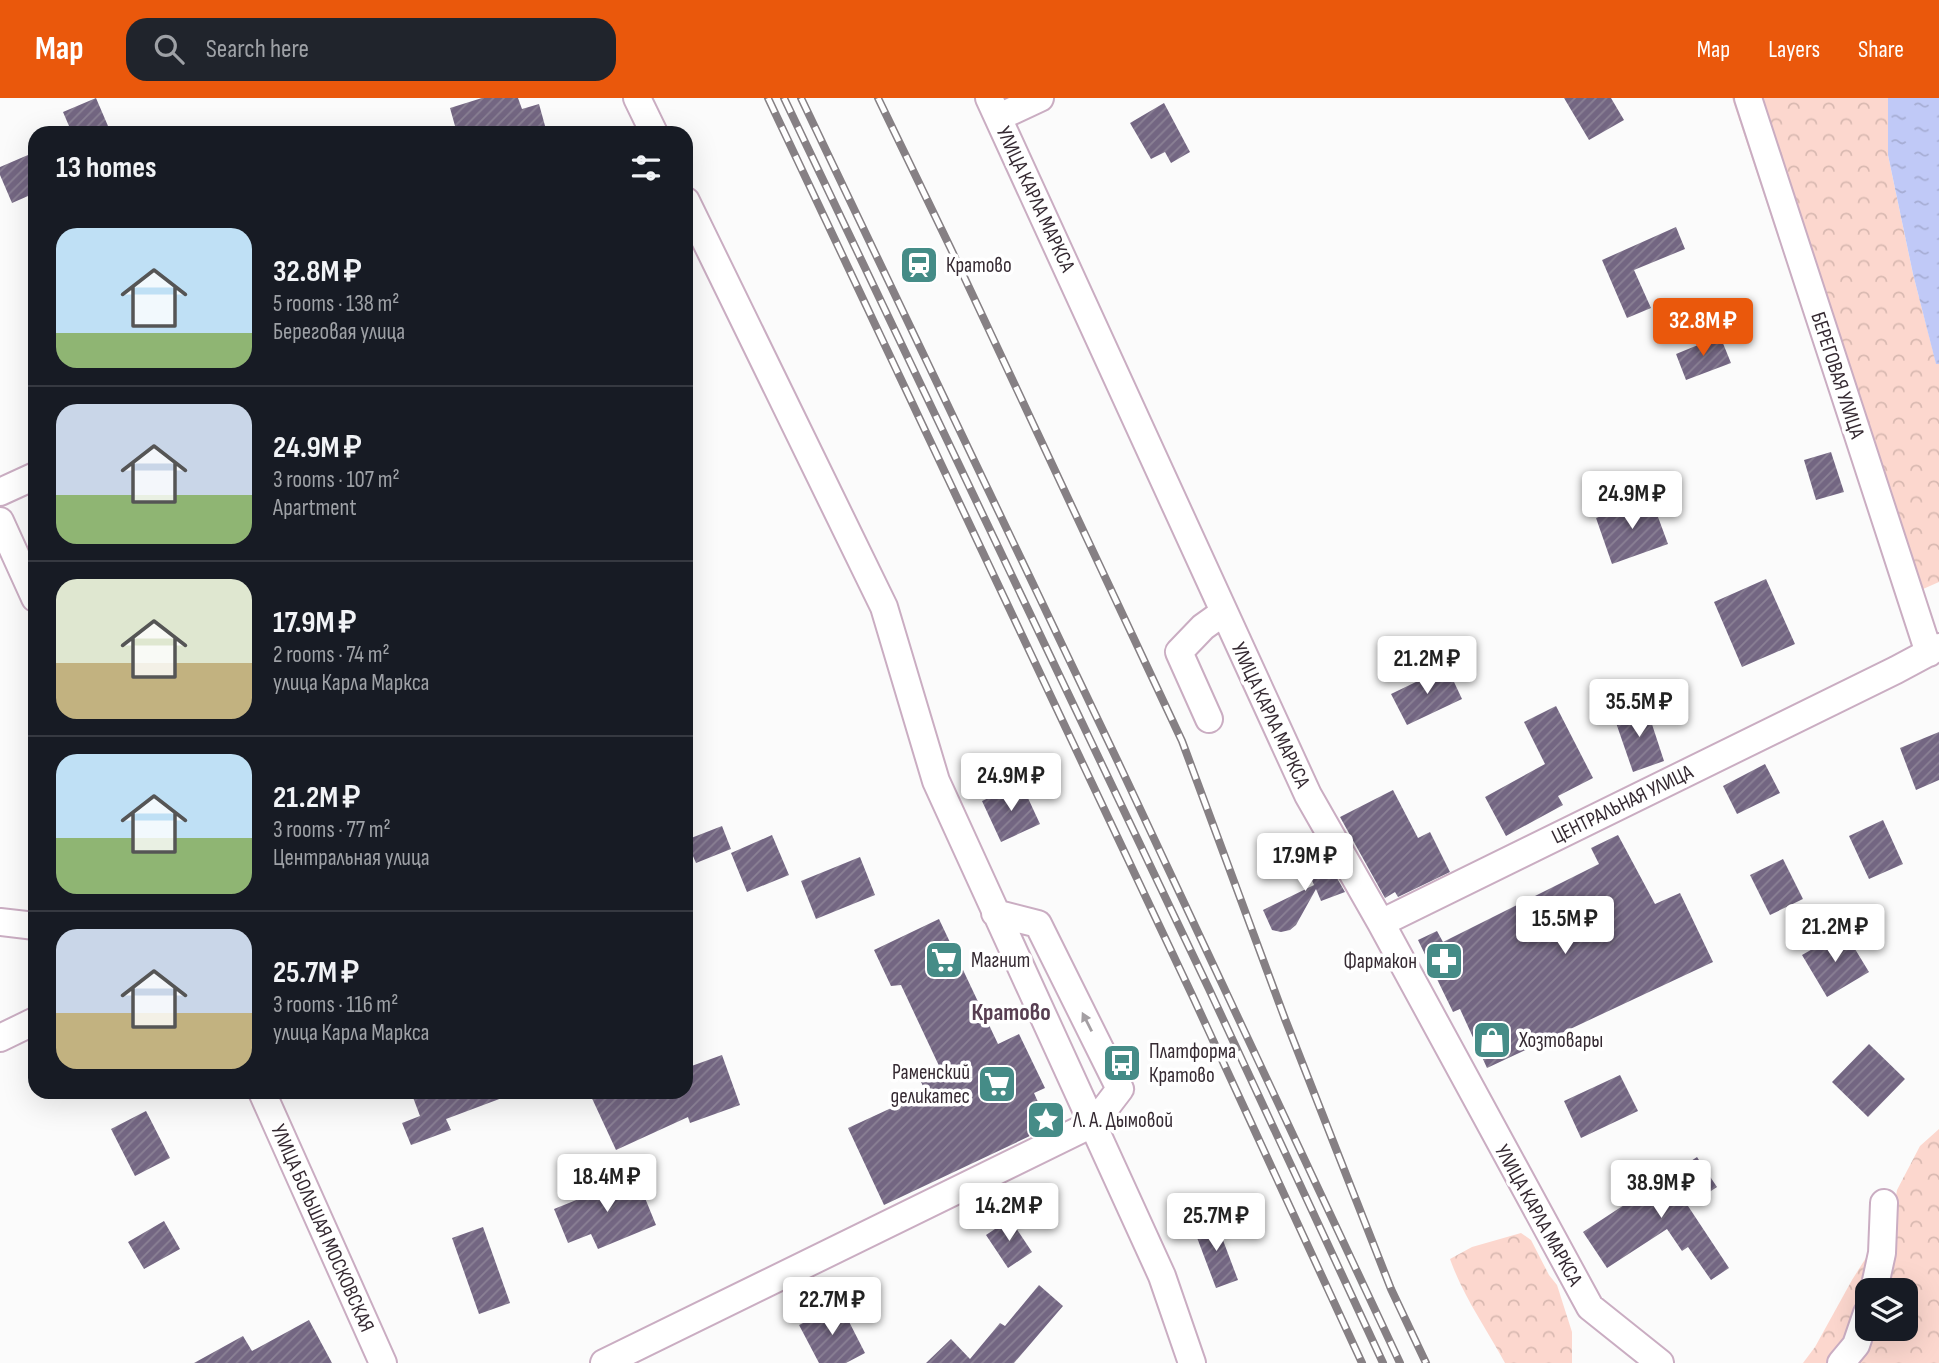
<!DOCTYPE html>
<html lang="en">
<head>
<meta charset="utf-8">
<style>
	:root { --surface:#171b24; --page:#20242c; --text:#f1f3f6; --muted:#9ea1a6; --line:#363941; --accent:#ea580c }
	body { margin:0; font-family:"Sofia Sans Condensed",sans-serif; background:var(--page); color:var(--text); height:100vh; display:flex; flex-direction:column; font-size:26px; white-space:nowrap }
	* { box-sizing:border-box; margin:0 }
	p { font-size:23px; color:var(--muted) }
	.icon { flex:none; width:38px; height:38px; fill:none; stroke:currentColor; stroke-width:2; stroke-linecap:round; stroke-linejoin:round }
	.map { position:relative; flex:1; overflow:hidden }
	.sheet { position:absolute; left:28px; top:28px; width:665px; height:973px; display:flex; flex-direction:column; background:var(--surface); border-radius:21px; box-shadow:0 7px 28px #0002 }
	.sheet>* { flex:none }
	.controls { position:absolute; left:1855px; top:1180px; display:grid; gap:14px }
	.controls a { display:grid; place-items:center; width:63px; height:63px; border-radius:14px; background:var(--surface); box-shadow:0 7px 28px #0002; font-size:35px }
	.price { position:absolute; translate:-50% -60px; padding:0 16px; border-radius:7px; background:#fff; color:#222; font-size:23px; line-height:46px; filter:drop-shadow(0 2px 4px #0008) }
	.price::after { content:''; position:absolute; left:50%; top:42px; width:21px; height:16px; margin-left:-10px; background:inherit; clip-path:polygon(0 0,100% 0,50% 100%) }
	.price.on { background:var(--accent); color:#fff }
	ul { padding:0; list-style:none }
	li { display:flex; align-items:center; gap:21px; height:175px; padding:0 28px }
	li+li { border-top:2px solid var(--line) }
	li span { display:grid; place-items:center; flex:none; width:196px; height:140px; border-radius:21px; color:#555 }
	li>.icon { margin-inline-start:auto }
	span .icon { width:84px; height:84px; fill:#fffc; stroke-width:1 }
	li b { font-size:30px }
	h2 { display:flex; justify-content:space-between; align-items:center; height:84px; padding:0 28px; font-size:30px }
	header { display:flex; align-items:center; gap:42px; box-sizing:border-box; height:98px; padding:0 35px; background:var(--accent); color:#fff }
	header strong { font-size:33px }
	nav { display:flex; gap:38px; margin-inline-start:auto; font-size:24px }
	.search { width:490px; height:63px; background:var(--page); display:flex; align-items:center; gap:18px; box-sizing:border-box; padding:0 24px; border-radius:21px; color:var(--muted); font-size:26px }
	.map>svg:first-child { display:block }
	.forest { fill:url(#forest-crowns); fill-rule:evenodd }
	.water { fill:url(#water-ripples) }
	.building { fill:url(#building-hatch) }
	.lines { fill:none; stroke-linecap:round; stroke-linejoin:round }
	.minor-casing { stroke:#caadc2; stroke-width:30 }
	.minor { stroke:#fff; stroke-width:26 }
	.rail-casing { stroke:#868084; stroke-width:8 }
	.rail { stroke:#fff; stroke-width:5; stroke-dasharray:16; stroke-linecap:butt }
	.oneway { fill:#a49fa3 }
	.labels { text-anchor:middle; stroke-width:7; stroke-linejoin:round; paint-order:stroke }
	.street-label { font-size:21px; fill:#352a32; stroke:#fff }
	.poi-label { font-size:21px; fill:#352a32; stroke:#fff; text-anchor:start }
	.quarter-label { font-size:24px; font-weight:bold; fill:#573e51; stroke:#fff }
</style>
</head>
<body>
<header>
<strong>Map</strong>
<div class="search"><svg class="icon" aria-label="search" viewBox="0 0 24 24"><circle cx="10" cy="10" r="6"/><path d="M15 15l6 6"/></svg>Search here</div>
<nav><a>Map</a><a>Layers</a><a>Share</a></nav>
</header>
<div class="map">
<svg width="1939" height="1265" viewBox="0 0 1939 1265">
	<defs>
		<pattern id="forest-crowns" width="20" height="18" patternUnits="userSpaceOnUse" patternTransform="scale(1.75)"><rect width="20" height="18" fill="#fcd7ce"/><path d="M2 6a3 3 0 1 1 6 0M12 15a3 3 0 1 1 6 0" fill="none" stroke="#d9b9b1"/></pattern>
		<pattern id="water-ripples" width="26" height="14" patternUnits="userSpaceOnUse" patternTransform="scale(1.75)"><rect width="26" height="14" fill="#c0c9f7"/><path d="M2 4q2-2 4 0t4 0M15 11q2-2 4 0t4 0" fill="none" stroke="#a6add4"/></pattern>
		<pattern id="building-hatch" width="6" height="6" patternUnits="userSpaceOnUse" patternTransform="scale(1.75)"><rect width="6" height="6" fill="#736682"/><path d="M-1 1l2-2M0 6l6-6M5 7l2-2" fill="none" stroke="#8b8195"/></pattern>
	</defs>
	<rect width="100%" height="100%" fill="#fbfbfb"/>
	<!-- forest -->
	<path class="forest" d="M 1732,0 L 1888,0 L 1888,57 L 1913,176 L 1936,265 L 1939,266 L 1939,484 L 1898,502 Z
		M 1939,1031 L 1939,1265 L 1803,1265 L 1815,1249 L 1852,1182 L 1893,1117 L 1897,1092 L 1920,1048 ZM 1867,1192 L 1906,1192 L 1906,1230 L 1867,1230 Z
		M 1521,1135 L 1531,1142 L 1549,1177 L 1557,1187 L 1572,1234 L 1572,1265 L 1505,1265 C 1486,1230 1463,1198 1450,1161 L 1472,1149 Z"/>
	<!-- water -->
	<path class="water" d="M 1888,0 L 1939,0 L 1939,266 L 1936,266 L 1913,176 L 1888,57 Z"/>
	<!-- building -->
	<path class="building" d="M 96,0 L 111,35 L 72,35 L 63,14 Z
		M 482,0 L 518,0 L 522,11 L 539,6 L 547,35 L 457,35 L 450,10 Z
		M 1564,0 L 1611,0 L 1624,22 L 1589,42 Z
		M 1164,5 L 1190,54 L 1171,65 L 1165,54 L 1151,61 L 1130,25 Z
		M 35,54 L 35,95 L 12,105 L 0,77 L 0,69 Z
		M 1676,129 L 1685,151 L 1634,172 L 1651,210 L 1627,220 L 1602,162 Z
		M 1720,238 L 1731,265 L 1686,282 L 1676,256 Z
		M 1831,354 L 1844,394 L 1816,402 L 1804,362 Z
		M 1651,400 L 1668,446 L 1612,466 L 1596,420 Z
		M 1766,481 L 1795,546 L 1742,569 L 1714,504 Z
		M 1447,569 L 1462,601 L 1407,627 L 1391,596 Z
		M 1556,608 L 1593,680 L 1558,698 L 1563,707 L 1506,738 L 1485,699 L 1545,666 L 1524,624 Z
		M 1646,608 L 1664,663 L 1633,674 L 1614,619 Z
		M 1939,634 L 1939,682 L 1916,692 L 1900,650 Z
		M 1765,666 L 1780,695 L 1737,716 L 1723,688 Z
		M 1021,685 L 1040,726 L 1001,744 L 982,703 Z
		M 1393,692 L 1418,740 L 1430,734 L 1450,774 L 1398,799 L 1395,794 L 1385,800 L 1340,719 Z
		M 1883,722 L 1903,766 L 1869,781 L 1849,738 Z
		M 722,728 L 731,751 L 696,765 L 686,742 Z
		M 772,737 L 789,777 L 747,794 L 731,755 Z
		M 1618,737 L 1655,806 L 1680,795 L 1713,864 L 1487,970 L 1460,911 L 1453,914 L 1418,842 L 1437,833 L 1443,844 L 1599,766 L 1591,750 Z
		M 1319,749 L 1345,794 L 1321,803 L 1316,791 L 1296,827 L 1290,832 L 1281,834 L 1272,832 L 1263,812 L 1314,787 L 1301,757 Z
		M 860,759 L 875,797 L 816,821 L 801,783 Z
		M 1783,761 L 1803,801 L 1770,817 L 1750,777 Z
		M 939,821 L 998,946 L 1019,936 L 1045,990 L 1034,995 L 1049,1029 L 884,1107 L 848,1030 L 926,994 L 920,982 L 941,972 L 901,887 L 891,888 L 874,852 Z
		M 1844,833 L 1869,874 L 1827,899 L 1802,857 Z
		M 1869,946 L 1905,981 L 1868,1019 L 1832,984 Z
		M 722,957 L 740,1007 L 690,1025 L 688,1019 L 616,1052 L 589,994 L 686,994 L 686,970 Z
		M 1620,977 L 1638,1013 L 1581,1040 L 1564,1003 Z
		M 411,994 L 512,994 L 513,996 L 446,1021 L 451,1032 L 411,1047 L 402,1025 L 420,1018 Z
		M 146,1013 L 170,1060 L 135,1078 L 111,1031 Z
		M 1697,1059 L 1717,1089 L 1688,1108 L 1729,1170 L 1711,1182 L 1688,1149 L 1682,1153 L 1667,1131 L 1607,1170 L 1583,1134 Z
		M 636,1078 L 656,1127 L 598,1151 L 591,1136 L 568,1145 L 554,1111 Z
		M 1010,1121 L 1032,1154 L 1008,1170 L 986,1137 Z
		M 1215,1121 L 1238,1182 L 1216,1190 L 1193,1129 Z
		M 164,1123 L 180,1151 L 144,1171 L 128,1144 Z
		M 483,1129 L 510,1205 L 479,1216 L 452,1140 Z
		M 1039,1187 L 1063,1208 L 1014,1265 L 926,1265 L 951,1241 L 970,1261 L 1000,1225 L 1005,1228 Z
		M 840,1206 L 865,1255 L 846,1265 L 819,1265 L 799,1227 Z
		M 309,1222 L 332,1265 L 194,1265 L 243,1238 L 252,1253 Z"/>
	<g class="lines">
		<defs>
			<path id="minor" d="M 637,0 L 654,35
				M 989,0 L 1308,697 L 1381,825 L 1590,1209 L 1660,1265
				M 1748,0 L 1929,555
				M 999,19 L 1040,0
				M 686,103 L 884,509 L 936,683 L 1162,1178 L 1192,1265
				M 0,394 L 35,378
				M 0,423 L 35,500
				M 1209,621 L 1179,554 L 1203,529 L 1224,514
				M 0,824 L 35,828
				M 1381,825 L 1896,572 L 1939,549
				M 0,940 L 35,923
				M 262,994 L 383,1265
				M 1874,1192 L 1882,1155 L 1884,1105
				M 604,1265 L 1094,1025 L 1120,991 L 1038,826 L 995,815
				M 1841,1265 L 1856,1247 L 1867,1215"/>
		</defs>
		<!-- minor casing -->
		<use href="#minor" class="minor-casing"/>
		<!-- minor -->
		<use href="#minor" class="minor"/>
		<defs>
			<path id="rail" d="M 768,0 L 1193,899 L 1362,1265
				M 784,0 L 1209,891 L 1383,1265
				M 801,0 L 1119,666 L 1400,1265
				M 878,0 L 951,151 L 1182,643 L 1285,921 L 1391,1191 L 1426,1265"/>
		</defs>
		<!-- rail casing -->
		<use href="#rail" class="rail-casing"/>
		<!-- rail -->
		<use href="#rail" class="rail"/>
	</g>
	<!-- one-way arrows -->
	<defs><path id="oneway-solid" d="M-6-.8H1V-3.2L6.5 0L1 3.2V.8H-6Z" transform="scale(1.75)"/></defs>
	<use class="oneway" href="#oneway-solid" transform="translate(1087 924) rotate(-117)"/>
	<!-- icons -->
	<defs>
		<symbol id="station-square" viewBox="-11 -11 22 22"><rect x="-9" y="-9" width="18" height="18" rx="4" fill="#458c87" stroke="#fff"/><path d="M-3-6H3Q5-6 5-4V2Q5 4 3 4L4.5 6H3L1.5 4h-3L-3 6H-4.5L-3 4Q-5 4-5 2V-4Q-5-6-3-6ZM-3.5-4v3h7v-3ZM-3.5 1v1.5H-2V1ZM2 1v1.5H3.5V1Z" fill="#fff"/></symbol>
		<symbol id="supermarket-square" viewBox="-11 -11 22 22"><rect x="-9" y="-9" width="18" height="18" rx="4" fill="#458c87" stroke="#fff"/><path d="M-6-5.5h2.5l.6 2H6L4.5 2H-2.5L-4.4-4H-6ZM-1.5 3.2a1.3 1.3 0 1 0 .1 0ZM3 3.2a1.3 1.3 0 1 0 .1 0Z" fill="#fff"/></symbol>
		<symbol id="pharmacy-square" viewBox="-11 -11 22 22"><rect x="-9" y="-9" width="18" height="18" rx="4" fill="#458c87" stroke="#fff"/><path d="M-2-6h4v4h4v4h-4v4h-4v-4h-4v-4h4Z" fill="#fff"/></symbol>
		<symbol id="shop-square" viewBox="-11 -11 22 22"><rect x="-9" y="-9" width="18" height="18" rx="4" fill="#458c87" stroke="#fff"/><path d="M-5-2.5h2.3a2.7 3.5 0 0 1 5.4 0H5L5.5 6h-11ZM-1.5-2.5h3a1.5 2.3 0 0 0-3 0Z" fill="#fff"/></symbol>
		<symbol id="bus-square" viewBox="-11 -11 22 22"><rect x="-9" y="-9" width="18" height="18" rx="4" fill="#458c87" stroke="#fff"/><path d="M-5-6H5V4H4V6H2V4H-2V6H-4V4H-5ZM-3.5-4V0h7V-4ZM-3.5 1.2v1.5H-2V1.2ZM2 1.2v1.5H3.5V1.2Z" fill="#fff"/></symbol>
		<symbol id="sight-square" viewBox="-11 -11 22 22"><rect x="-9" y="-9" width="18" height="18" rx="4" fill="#458c87" stroke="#fff"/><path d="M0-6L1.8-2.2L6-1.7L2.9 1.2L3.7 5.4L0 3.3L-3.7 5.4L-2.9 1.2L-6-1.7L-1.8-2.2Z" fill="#fff"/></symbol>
	</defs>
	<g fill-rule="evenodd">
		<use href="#station-square" x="897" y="145" width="44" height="44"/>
		<use href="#supermarket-square" x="922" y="840" width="44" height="44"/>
		<use href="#pharmacy-square" x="1422" y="841" width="44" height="44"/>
		<use href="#shop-square" x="1470" y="920" width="44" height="44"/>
		<use href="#bus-square" x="1100" y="943" width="44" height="44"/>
		<use href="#supermarket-square" x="975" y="964" width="44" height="44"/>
		<use href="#sight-square" x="1024" y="1000" width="44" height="44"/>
	</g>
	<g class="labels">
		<!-- street labels -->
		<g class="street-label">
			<text transform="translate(1036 101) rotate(65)" y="7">УЛИЦА КАРЛА МАРКСА</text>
			<text transform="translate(1838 277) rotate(72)" y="7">БЕРЕГОВАЯ УЛИЦА</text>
			<text transform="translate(1271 617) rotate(65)" y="7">УЛИЦА КАРЛА МАРКСА</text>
			<text transform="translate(1622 706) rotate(-26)" y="7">ЦЕНТРАЛЬНАЯ УЛИЦА</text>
			<text transform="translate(1539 1117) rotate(61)" y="7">УЛИЦА КАРЛА МАРКСА</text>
			<text transform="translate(323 1130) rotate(66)" y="7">УЛИЦА БОЛЬШАЯ МОСКОВСКАЯ</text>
		</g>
		<!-- poi labels -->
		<g class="poi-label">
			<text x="946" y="174">Кратово</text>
			<text x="971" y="869">Магнит</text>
			<text x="1417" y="870" text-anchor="end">Фармакон</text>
			<text x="1519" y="949">Хозтовары</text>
			<text x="1149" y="960">Платформа<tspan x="1149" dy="24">Кратово</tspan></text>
			<text x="970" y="981" text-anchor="end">Раменский<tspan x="970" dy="24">деликатес</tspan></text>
			<text x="1073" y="1029">Л. А. Дымовой</text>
		</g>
		<!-- quarter labels -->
		<g class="quarter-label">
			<text x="1011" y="922">Кратово</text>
		</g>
	</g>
</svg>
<div class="controls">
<a><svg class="icon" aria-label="layers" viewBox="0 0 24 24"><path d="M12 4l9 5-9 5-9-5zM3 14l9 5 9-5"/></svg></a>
</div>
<b class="price on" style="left:1703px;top:260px">32.8M ₽</b>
<b class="price" style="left:1632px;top:433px">24.9M ₽</b>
<b class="price" style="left:1427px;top:598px">21.2M ₽</b>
<b class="price" style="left:1639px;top:641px">35.5M ₽</b>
<b class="price" style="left:1011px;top:715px">24.9M ₽</b>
<b class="price" style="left:1305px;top:795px">17.9M ₽</b>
<b class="price" style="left:1565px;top:858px">15.5M ₽</b>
<b class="price" style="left:1835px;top:866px">21.2M ₽</b>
<b class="price" style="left:607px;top:1116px">18.4M ₽</b>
<b class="price" style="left:1661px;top:1122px">38.9M ₽</b>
<b class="price" style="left:1009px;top:1145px">14.2M ₽</b>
<b class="price" style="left:1216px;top:1155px">25.7M ₽</b>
<b class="price" style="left:832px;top:1239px">22.7M ₽</b>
<section class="sheet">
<h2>13 homes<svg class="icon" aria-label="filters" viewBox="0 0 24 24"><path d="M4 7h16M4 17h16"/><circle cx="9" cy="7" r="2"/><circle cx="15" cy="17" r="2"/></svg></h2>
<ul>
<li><span style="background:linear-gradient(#bfe0f5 75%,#8fb573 0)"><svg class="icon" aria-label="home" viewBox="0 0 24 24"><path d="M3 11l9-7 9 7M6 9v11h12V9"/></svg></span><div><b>32.8M ₽</b><p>5 rooms · 138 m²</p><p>Береговая улица</p></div></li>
<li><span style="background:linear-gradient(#c9d6e8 65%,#8fb573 0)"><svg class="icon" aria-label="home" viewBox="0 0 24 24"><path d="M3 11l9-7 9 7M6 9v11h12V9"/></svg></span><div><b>24.9M ₽</b><p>3 rooms · 107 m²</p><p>Apartment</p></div></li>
<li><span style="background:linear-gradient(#dfe7d0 60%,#c2b280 0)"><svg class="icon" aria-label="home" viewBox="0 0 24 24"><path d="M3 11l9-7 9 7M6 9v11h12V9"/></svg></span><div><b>17.9M ₽</b><p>2 rooms · 74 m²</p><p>улица Карла Маркса</p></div></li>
<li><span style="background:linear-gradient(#bfe0f5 60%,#8fb573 0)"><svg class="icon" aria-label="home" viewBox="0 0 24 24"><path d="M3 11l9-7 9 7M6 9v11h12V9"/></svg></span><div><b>21.2M ₽</b><p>3 rooms · 77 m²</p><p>Центральная улица</p></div></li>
<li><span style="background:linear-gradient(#c9d6e8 60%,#c2b280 0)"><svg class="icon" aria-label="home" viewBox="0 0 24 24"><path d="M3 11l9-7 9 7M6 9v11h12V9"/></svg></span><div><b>25.7M ₽</b><p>3 rooms · 116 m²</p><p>улица Карла Маркса</p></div></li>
</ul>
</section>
</div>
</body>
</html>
